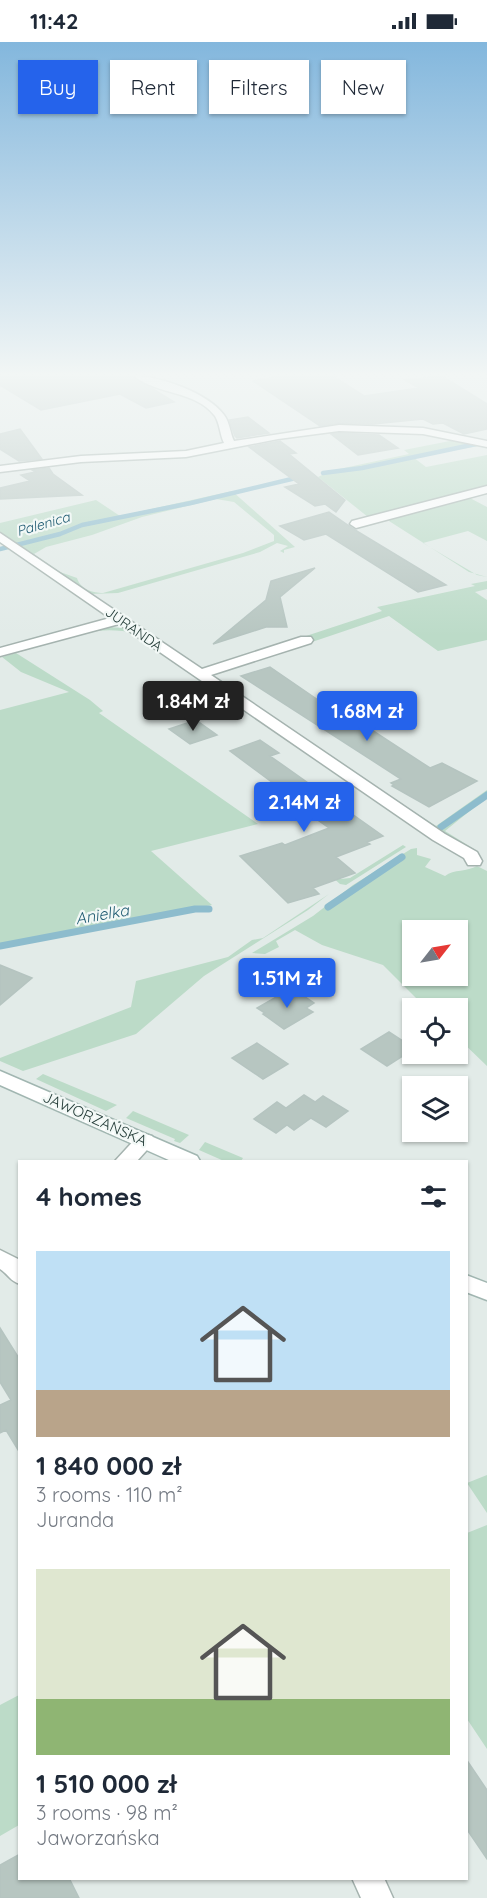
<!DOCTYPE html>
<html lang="en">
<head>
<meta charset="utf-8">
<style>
	:root { --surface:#fff; --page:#f6f6f7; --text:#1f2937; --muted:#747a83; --accent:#2563eb }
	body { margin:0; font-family:Quicksand,sans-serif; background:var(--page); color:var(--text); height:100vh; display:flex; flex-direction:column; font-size:22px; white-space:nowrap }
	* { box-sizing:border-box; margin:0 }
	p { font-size:20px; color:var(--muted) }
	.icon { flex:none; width:33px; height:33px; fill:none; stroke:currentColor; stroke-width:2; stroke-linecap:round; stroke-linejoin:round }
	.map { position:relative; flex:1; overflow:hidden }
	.drawer { position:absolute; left:18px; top:1118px; width:450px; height:720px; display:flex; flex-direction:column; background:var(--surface); border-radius:0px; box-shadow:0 2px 4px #0004 }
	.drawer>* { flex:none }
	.guide { position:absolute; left:18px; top:18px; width:452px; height:54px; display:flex; gap:12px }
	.needle { width:39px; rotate:59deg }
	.buttons { position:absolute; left:402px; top:878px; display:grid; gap:12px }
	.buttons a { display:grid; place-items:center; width:66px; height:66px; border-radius:0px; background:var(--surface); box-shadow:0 2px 4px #0004; font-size:30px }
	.price { position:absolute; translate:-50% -51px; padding:0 14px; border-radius:6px; background:var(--accent); color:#fff; font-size:20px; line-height:39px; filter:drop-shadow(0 2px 3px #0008) }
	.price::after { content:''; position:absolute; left:50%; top:36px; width:18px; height:14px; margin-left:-9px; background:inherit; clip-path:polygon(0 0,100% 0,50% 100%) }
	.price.on { background:#222; color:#fff }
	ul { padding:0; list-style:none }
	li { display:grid; align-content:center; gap:12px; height:318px; padding:0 18px }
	li span { display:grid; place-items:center; height:186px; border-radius:0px; color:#555 }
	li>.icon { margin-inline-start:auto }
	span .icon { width:108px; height:108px; fill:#fffc; stroke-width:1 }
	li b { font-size:26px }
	h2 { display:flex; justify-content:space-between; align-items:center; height:72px; padding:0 18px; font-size:26px }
	.chip { padding:0 21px; border-radius:0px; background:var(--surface); box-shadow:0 2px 4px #0004; font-size:21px; line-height:54px }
	.chip.on { background:var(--accent); color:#fff }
	.status { display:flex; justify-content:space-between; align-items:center; height:42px; padding:0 30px; background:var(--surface); direction:ltr }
	.status svg { height:16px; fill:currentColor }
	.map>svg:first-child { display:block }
	.green { fill:#bcdbc8; fill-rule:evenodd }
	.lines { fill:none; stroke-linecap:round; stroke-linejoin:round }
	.stream-far1 { stroke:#8dbccd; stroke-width:4.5 }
	.stream { stroke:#8dbccd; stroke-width:7 }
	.building { fill:#b7c6c1; stroke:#b5c4c0; stroke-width:1.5 }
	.street-casing { stroke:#a5b3af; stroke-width:3 }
	.secondary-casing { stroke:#a1b6b1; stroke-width:3 }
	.street { fill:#fff; fill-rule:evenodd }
	.secondary { fill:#fff; fill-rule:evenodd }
	.labels { text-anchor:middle; stroke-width:4.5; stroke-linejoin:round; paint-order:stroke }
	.far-water-label { font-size:14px; font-style:italic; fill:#215c73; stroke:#f2f8f6 }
	.far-street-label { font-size:14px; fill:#233b37; stroke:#f2f8f6 }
	.street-label { font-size:15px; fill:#233b37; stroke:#f2f8f6 }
	.water-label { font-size:16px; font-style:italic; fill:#215c73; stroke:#f2f8f6 }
</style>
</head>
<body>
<div class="status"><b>11:42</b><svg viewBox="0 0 49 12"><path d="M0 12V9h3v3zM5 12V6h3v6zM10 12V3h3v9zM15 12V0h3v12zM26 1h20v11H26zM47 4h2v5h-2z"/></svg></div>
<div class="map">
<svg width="487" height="1856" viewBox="0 0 487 1856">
	<rect width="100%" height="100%" fill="#e2ebe8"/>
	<!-- green -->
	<path class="green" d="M 455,398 L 485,403 L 413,415 L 426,425 L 487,413 L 487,445 L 368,475 L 318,435 L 330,429 L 409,412 L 404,408 Z
		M 232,449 L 295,505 L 284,508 L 284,511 L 280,509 L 288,504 L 277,501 L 260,510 L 118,551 L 89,552 L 0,492 L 0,481 L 96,458 L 120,474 ZM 216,457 L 234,460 L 274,493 L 274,499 L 243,511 L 103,551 C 93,551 80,547 77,536 L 60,530 L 34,512 L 46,505 L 92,493 L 142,475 Z
		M 468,455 L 487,465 L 487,499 L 468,489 L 423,501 L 477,533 L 487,535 L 469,530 L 389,479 L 390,476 Z
		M 487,539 L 487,547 L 475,550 L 487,558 L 487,598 L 438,609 L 389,574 L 312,600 L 303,595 L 382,569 L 377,565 L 475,544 L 471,542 Z
		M 107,585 L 124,586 L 135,592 C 102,581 48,597 16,611 L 90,658 L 103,669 L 99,671 L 258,782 L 151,809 L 212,863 L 0,902 L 0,668 L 69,650 L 21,630 L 2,615 Z
		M 487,748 L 487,755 L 445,789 L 474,807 L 472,807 L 442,791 L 396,758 L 436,784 Z
		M 403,803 L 406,805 L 346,843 L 340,842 L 320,824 L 341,837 L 350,836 Z
		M 417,806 L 417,813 L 431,817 L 425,825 L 445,834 C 454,827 467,830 477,824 L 487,829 L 487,1024 L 458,996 L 458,966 L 426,966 L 383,923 L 322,903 L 295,888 L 276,899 L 279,905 L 265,912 L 252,911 L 313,874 L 353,843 L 411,807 ZM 412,888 L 458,888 L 458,933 L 412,933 Z
		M 329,852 L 308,868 L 204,934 L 136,992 L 23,1029 L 0,1019 L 0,1016 L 131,965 L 136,939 L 228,915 L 252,898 L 263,896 Z
		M 43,1032 L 117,1063 L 106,1069 L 36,1037 Z
		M 133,1069 L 189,1093 L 180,1101 L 174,1099 L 175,1097 L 126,1076 Z
		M 205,1100 L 243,1116 L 241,1119 L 224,1119 L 199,1108 Z
		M 487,1433 L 487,1471 L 467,1441 Z
		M 487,1483 L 487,1707 L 467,1677 L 467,1491 Z
		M 19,1653 L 19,1783 L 0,1794 L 0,1663 Z"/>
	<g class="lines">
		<!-- stream-far1 -->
		<path class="stream-far1" d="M 323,431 L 362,426 L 476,402
			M 0,507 L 60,492 L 82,483 L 191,461 L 300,435"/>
		<!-- stream -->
		<path class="stream" d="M 441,785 L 487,753
			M 328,865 L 402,815
			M 0,904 L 195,867 L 209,867"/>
	</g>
	<!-- building -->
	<path class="building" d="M 0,334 L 132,334 L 174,360 L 146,366 L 120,352 L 41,368 L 0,343 Z
		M 281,334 L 333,334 L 364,354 L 419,346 L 405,338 L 442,334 L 487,362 L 487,387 L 464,392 L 443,381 L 433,382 L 423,377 L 373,382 L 339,381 L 320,384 L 253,339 Z
		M 248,375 L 269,391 L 237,396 L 235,394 L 229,378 Z
		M 20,387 L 42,417 L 19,419 L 0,407 L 0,392 Z
		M 339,391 L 379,393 L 398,406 L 358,413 L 331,392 Z
		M 280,399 L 296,411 L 289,412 L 345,458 L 336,470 L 325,462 L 315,464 L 285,445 L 299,442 L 249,405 Z
		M 49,426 L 53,432 L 82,453 L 0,457 L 0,446 L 30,439 L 21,433 L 35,430 L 32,428 Z
		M 329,470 L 355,488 L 446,543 L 418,550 L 326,492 L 304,498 L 280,484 Z
		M 315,526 L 280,555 L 287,585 L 266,585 L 213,602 L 266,558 L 271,539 Z
		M 270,625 L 356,684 L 352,675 L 430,726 L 442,721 L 477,739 L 429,765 L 392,744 L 394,743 L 391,741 L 401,737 L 241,634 Z
		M 196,678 L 217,693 L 190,702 L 169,687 Z
		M 260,698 L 279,711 L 270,714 L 383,794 L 367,800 L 370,802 L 336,815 L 355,831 L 313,846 L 319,852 L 288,861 L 240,814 L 282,801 L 285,803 L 329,786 L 272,746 L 277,744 L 230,709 Z
		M 0,923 L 32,936 L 0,963 Z
		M 298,950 L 314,961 L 306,966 L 313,970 L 284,987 L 263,972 L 265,971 L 257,966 L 283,951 L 290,955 Z
		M 389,990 L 412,1005 L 412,1008 L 387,1024 L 361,1007 Z
		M 257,1001 L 288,1022 L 263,1037 L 232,1016 Z
		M 304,1053 L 315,1060 L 323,1054 L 348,1069 L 326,1085 L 311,1076 L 294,1088 L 287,1083 L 276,1091 L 254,1077 L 277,1060 L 286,1066 Z
		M 0,1286 L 20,1318 L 20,1411 L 6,1388 L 0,1391 L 0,1363 L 11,1358 L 0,1340 Z
		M 466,1717 L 487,1748 L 487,1817 L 466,1786 Z
		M 20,1812 L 20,1836 L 69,1836 L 79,1856 L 0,1856 L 0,1823 Z"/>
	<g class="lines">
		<defs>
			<path id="street" d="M 134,334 C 160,334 208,351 224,373 C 230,381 230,391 234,399 L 339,383 L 423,386 L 487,399 L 487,405 L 423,392 L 339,389 L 278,397 L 186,415 L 81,420 L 0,430 L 0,424 L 81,414 L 186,409 L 224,401 C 220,393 220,382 215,374 C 195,348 157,353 134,334 Z
				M 487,444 L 487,451 L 356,486 L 350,482 L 352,479 Z
				M 0,491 L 202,627 L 301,595 L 311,595 L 313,598 L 311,601 L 211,633 L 445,792 L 477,810 L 482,819 L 480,823 L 468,823 L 464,816 L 433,798 L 119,582 L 0,614 L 0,606 L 110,576 L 0,500 Z
				M 145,1092 L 152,1094 L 155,1099 L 137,1119 L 115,1119 L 138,1094 Z
				M 0,1208 L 20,1218 L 20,1242 C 10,1239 8,1232 0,1227 Z
				M 352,1836 L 384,1836 L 393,1856 L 361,1856 Z"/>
			<path id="secondary" d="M 0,1029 L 197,1114 L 200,1119 L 171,1119 L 0,1043 Z
				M 466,1233 L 487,1241 L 487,1258 L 466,1250 Z"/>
		</defs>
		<!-- street casing -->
		<use href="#street" class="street-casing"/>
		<!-- secondary casing -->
		<use href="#secondary" class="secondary-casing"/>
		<!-- street -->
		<use href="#street" class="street"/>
		<!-- secondary -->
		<use href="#secondary" class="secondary"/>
	</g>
	<!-- sky -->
	<linearGradient id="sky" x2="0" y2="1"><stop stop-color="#83b7dd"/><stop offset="0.56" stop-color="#f2f6f5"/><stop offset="1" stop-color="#f2f6f5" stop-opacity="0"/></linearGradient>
	<rect width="487" height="594" fill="url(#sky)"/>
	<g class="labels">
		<!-- far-water labels -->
		<g class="far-water-label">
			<text transform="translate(43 482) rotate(-16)" y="5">Palenica</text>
		</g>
		<!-- far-street labels -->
		<g class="far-street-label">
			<text transform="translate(134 587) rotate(35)" y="5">JURANDA</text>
		</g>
		<!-- street labels -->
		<g class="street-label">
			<text transform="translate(95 1077) rotate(24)" y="5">JAWORZAŃSKA</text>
		</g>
		<!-- water labels -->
		<g class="water-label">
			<text transform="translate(102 872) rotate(-10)" y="6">Anielka</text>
		</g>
	</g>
</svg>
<div class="buttons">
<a><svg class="needle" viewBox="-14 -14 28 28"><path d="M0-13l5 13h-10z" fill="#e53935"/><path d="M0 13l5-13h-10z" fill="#747a83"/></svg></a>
<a><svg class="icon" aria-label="locate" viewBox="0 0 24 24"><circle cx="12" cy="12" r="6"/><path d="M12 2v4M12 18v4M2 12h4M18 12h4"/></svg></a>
<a><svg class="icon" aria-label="layers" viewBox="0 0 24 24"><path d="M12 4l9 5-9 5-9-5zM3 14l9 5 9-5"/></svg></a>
</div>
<b class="price on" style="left:193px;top:690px">1.84M zł</b>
<b class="price" style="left:367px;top:700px">1.68M zł</b>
<b class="price" style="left:304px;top:791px">2.14M zł</b>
<b class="price" style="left:287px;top:967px">1.51M zł</b>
<div class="guide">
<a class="chip on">Buy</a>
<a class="chip">Rent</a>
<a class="chip">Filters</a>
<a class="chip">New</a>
</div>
<section class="drawer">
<h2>4 homes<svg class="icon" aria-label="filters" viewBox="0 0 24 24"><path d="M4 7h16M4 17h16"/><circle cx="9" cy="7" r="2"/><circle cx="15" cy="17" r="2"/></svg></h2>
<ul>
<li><span style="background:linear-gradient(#bfe0f5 75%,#b9a48a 0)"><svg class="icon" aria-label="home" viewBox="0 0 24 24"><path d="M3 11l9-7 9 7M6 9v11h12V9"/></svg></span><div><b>1 840 000 zł</b><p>3 rooms · 110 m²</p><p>Juranda</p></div></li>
<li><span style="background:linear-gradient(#dfe7d0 70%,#8fb573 0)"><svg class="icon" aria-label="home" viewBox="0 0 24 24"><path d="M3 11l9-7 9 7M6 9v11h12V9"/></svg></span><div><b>1 510 000 zł</b><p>3 rooms · 98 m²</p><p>Jaworzańska</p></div></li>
</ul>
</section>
</div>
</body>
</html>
